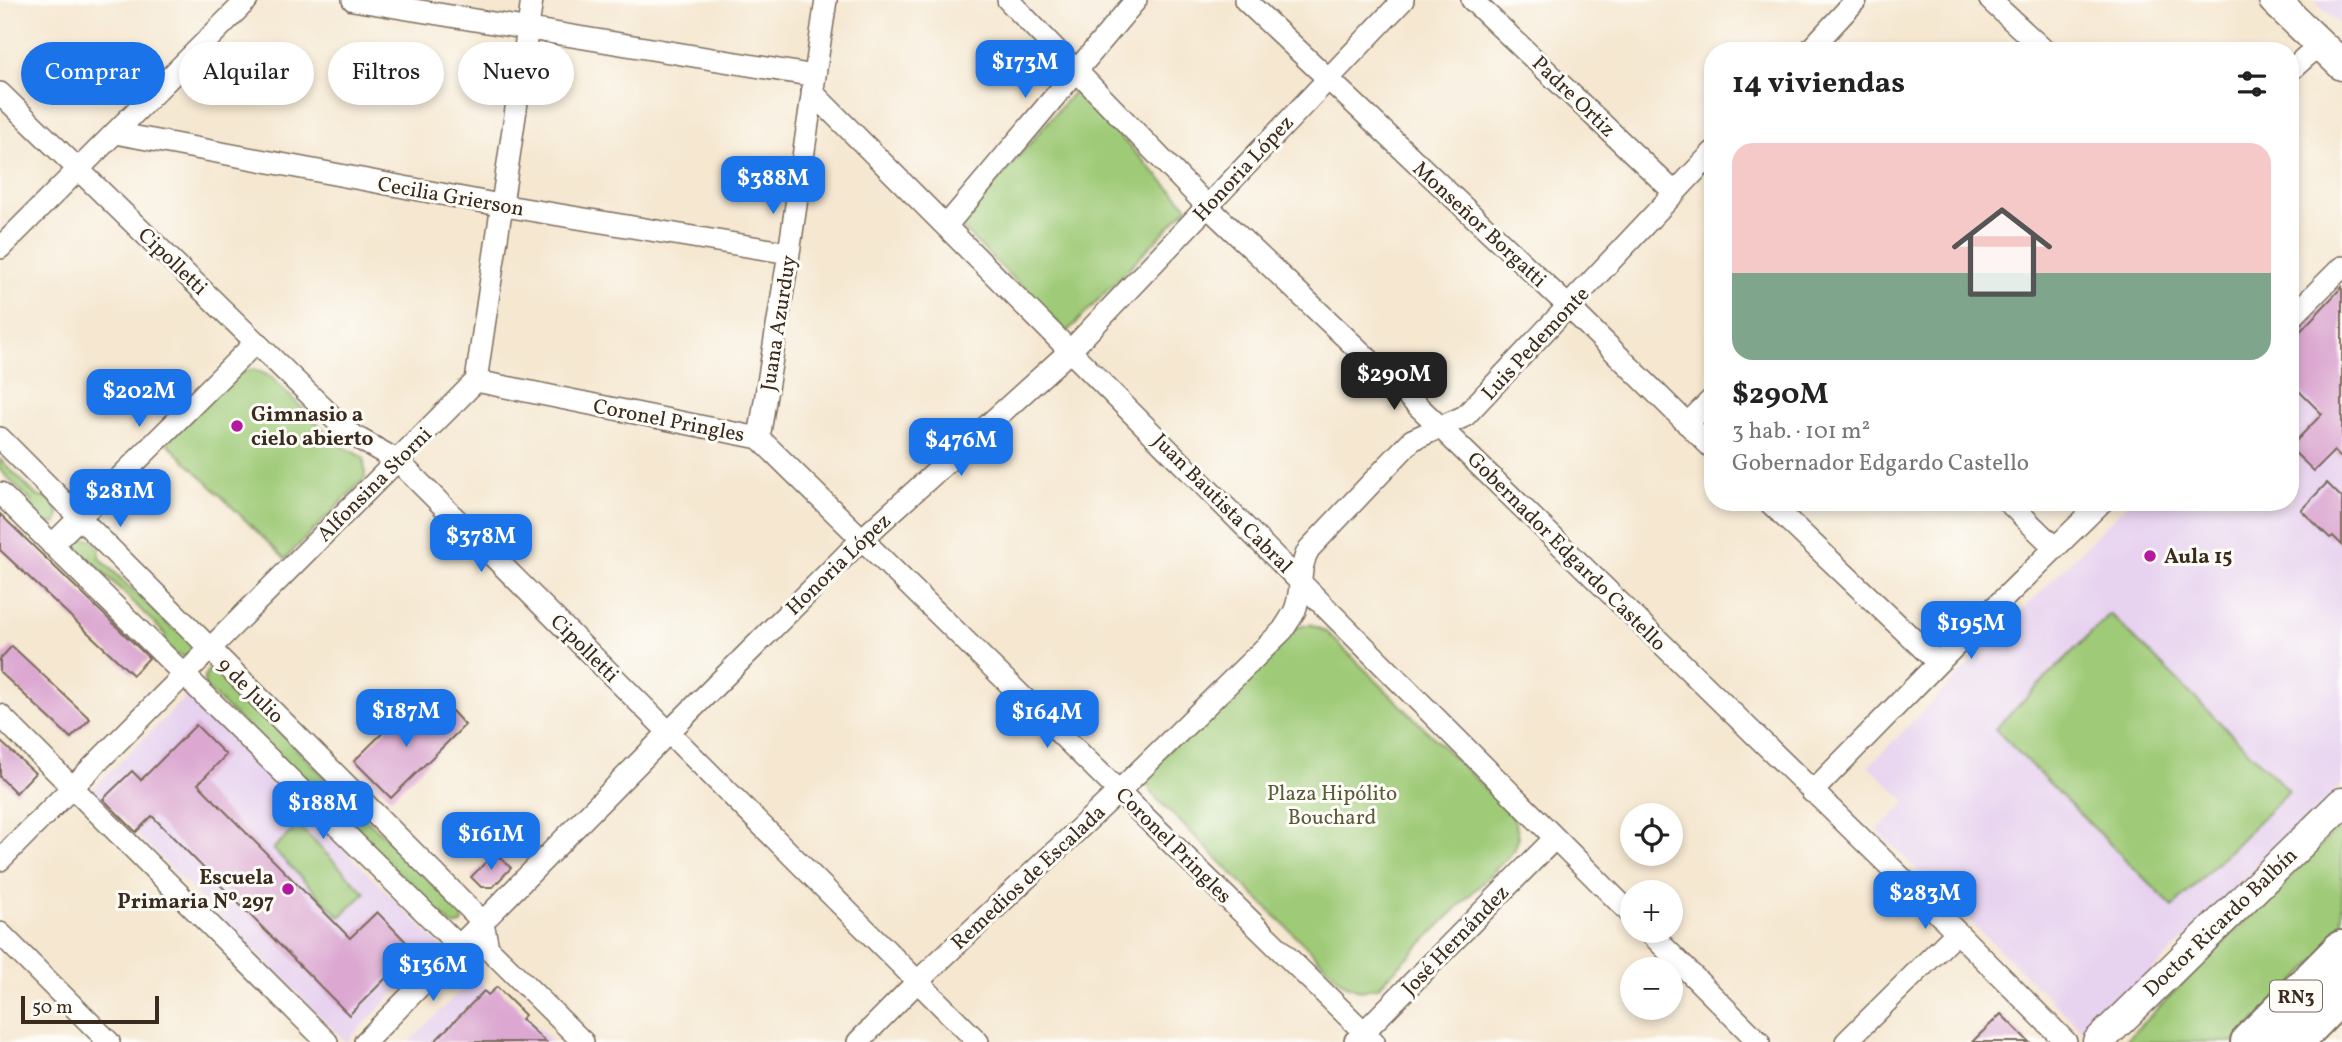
<!DOCTYPE html>
<html lang="es">
<head>
<meta charset="utf-8">
<style>
	:root { --surface:#fff; --page:#f2f2f2; --text:#222; --muted:#767676; --accent:#1a73e8 }
	body { margin:0; font-family:Vollkorn,serif; background:var(--page); color:var(--text); height:100vh; display:flex; flex-direction:column; font-size:26px; white-space:nowrap }
	* { box-sizing:border-box; margin:0 }
	p { font-size:23px; color:var(--muted) }
	.icon { flex:none; width:38px; height:38px; fill:none; stroke:currentColor; stroke-width:2; stroke-linecap:round; stroke-linejoin:round }
	.map { position:relative; flex:1; overflow:hidden }
	.sheet { position:absolute; left:1704px; top:42px; width:595px; height:469px; display:flex; flex-direction:column; background:var(--surface); border-radius:28px; box-shadow:0 4px 10px #0003 }
	.sheet>* { flex:none }
	.guide { position:absolute; left:21px; top:42px; width:665px; height:63px; display:flex; gap:14px }
	.controls { position:absolute; left:1620px; top:803px; display:grid; gap:14px }
	.controls a { display:grid; place-items:center; width:63px; height:63px; border-radius:50%; background:var(--surface); box-shadow:0 4px 10px #0003; font-size:35px }
	.scale { position:absolute; left:21px; bottom:18px; width:138px; box-sizing:border-box; padding-left:7px; border:4px solid #3b2a1e; border-top:0; font-size:19px; line-height:24px; white-space:nowrap; color:#3b2a1e; -webkit-text-stroke:5px #fdfcf7; paint-order:stroke }
	.price { position:absolute; translate:-50% -60px; padding:0 16px; border-radius:14px; background:var(--accent); color:#fff; font-size:23px; line-height:46px; filter:drop-shadow(0 2px 4px #0008) }
	.price::after { content:''; position:absolute; left:50%; top:42px; width:21px; height:16px; margin-left:-10px; background:inherit; clip-path:polygon(0 0,100% 0,50% 100%) }
	.price.on { background:#222; color:#fff }
	ul { padding:0; list-style:none }
	li { display:grid; align-content:center; gap:14px; height:371px; padding:0 28px }
	li span { display:grid; place-items:center; height:217px; border-radius:21px; color:#555 }
	li>.icon { margin-inline-start:auto }
	span .icon { width:126px; height:126px; fill:#fffc; stroke-width:1 }
	li b { font-size:30px }
	h2 { display:flex; justify-content:space-between; align-items:center; height:84px; padding:0 28px; font-size:30px }
	.tag { padding:0 24px; border-radius:32px; background:var(--surface); box-shadow:0 4px 10px #0003; font-size:24px; line-height:63px }
	.tag.on { background:var(--accent); color:#fff }
	.map>svg:first-child { display:block }
	.built { fill:#e7d2ef }
	.green { fill:#9fca77; stroke:#6d7a4a; stroke-width:2 }
	.building { fill:#dca8d1 }
	.lines { fill:none; stroke-linecap:round; stroke-linejoin:round }
	.street-casing { stroke:#7c6c5c; stroke-width:24 }
	.secondary-casing { stroke:#7c6c5c; stroke-width:33 }
	.highway-casing { stroke:#7c6c5c; stroke-width:42 }
	.street { stroke:#fff; stroke-width:21 }
	.secondary { stroke:#fff; stroke-width:30 }
	.highway { stroke:#fff; stroke-width:38 }
	.poi-dot { fill:#b5179e; stroke:#fdfcf7; stroke-width:2.5 }
	.labels { text-anchor:middle; stroke-width:6; stroke-linejoin:round; paint-order:stroke }
	.shield { fill:#fdfcf7; stroke:#75695f; stroke-width:2 }
	.shield-label { font-size:19px; font-weight:bold; fill:#3b2a1e }
	.street-label { font-size:21px; fill:#3b2a1e; stroke:#fdfcf7 }
	.poi-label { font-size:21px; font-weight:bold; fill:#3b2a1e; stroke:#fdfcf7; text-anchor:start }
	.park-label { font-size:21px; fill:#595a39; stroke:#fdfcf7 }
</style>
</head>
<body>
<div class="map">
<svg width="2342" height="1042" viewBox="0 0 2342 1042">
	<rect width="100%" height="100%" fill="#fdfcf7"/>
	<filter id="ink" filterUnits="userSpaceOnUse"><feTurbulence type="fractalNoise" baseFrequency=".0143" numOctaves="2"/><feDisplacementMap in="SourceGraphic" scale="14" xChannelSelector="R" yChannelSelector="G"/><feConvolveMatrix kernelMatrix="1 2 1 2 8 2 1 2 1" color-interpolation-filters="sRGB"/></filter>
	<filter id="wash" filterUnits="userSpaceOnUse"><feTurbulence type="fractalNoise" baseFrequency=".00686" numOctaves="4" result="noise"/><feDisplacementMap in="SourceGraphic" scale="28" xChannelSelector="R" yChannelSelector="G"/><feGaussianBlur stdDeviation="1.57" result="paint"/><feColorMatrix in="noise" values="0 0 0 0 0 0 0 0 0 0 0 0 0 0 0 0 0 1.4 0 .05"/><feComposite in="paint" operator="in"/></filter>
	<g filter="url(#wash)">
		<rect width="100%" height="100%" fill="#f5e7d0"/>
		<!-- built -->
		<path class="built" d="M 2314,0 L 2342,0 L 2342,27 Z
			M 2342,286 L 2342,784 L 2087,1035 L 1877,831 L 1907,802 L 1869,766 L 2129,502 L 2291,502 L 2291,338 Z
			M 188,695 L 441,946 L 346,1042 L 92,790 Z
			M 475,976 L 491,992 L 497,987 L 553,1042 L 409,1042 Z"/>
		<!-- green -->
		<path class="green" d="M 1075,90 L 1188,207 L 1067,332 L 960,226 Z
			M 253,369 L 270,376 L 338,444 L 364,458 L 365,478 L 285,559 L 167,443 L 234,375 Z
			M 0,459 L 37,496 L 49,499 L 56,507 L 59,514 L 57,523 C 45,525 39,521 31,513 L 31,501 L 0,470 Z
			M 75,537 L 92,540 L 100,547 L 99,557 L 171,628 C 185,633 195,639 191,655 C 179,658 173,654 165,645 L 165,634 L 93,562 C 76,561 65,555 75,537 Z
			M 2110,614 L 2289,791 L 2173,907 L 1995,729 Z
			M 1310,624 L 1327,632 L 1513,816 L 1519,836 L 1514,851 L 1378,987 L 1361,991 L 1344,984 L 1151,793 L 1147,780 L 1150,769 L 1289,630 Z
			M 208,670 L 217,670 L 464,916 L 462,924 L 453,926 L 205,687 L 204,678 Z
			M 2342,824 L 2342,935 L 2235,1042 L 2124,1042 Z
			M 298,825 L 365,893 L 340,917 L 273,849 Z"/>
		<g id="blocks">
			<!-- building -->
			<path class="building" d="M 2342,287 L 2342,459 L 2334,451 L 2314,471 L 2291,449 L 2291,446 L 2322,414 L 2291,383 L 2291,341 Z
				M 2327,483 L 2342,498 L 2342,545 L 2333,536 L 2330,538 L 2301,510 Z
				M 0,514 L 149,658 L 133,675 L 0,550 Z
				M 12,646 L 90,719 L 71,738 L 0,672 L 0,659 Z
				M 411,705 L 434,729 L 452,711 L 465,725 L 391,798 L 354,761 Z
				M 196,725 L 226,755 L 198,784 L 350,938 L 377,912 L 414,950 L 349,1015 L 152,816 L 136,832 L 103,799 L 132,771 L 141,780 Z
				M 0,741 L 35,773 L 16,793 L 0,777 Z
				M 495,853 L 511,868 L 493,887 L 481,887 L 471,877 Z
				M 497,987 L 525,1015 L 521,1019 L 546,1042 L 434,1042 L 484,991 L 488,995 Z
				M 2001,1014 L 2029,1042 L 1972,1042 Z"/>
		</g>
	</g>
	<g filter="url(#ink)">
		<use href="#blocks" fill-opacity="0" stroke="#7c6c5c" stroke-width="2"/>
		<g class="lines">
			<defs>
				<path id="street" d="M 353,0 L 815,76
					M 1008,0 L 1207,206 L 1440,427 L 1957,932 L 2066,1042
					M 1245,0 L 1569,307 L 1713,449
					M 1472,0 L 1675,193
					M 1990,0 L 2045,51
					M 1809,51 L 1856,0
					M 2291,70 L 2320,44
					M 812,92 L 1633,916
					M 0,93 L 349,433 L 398,461 L 978,1042
					M 115,133 L 500,205 L 789,253
					M 946,226 L 1136,0
					M 0,248 L 247,0
					M 2291,318 L 2342,267
					M 476,381 L 759,438 L 1374,1042
					M 1687,424 L 1713,398
					M 0,438 L 483,922 L 488,948 L 583,1042
					M 759,438 L 789,253 L 826,0
					M 0,493 L 459,946 L 474,947
					M 1769,502 L 1938,663
					M 2008,502 L 2055,548
					M 52,545 L 256,342
					M 0,715 L 327,1042
					M 1812,792 L 1938,663 L 2102,502
					M 0,860 L 476,381 L 532,0
					M 1648,931 L 1759,1042
					M 0,933 L 109,1042
					M 1355,1041 L 1555,838
					M 365,1042 L 669,732 L 862,539 L 1071,350 L 1403,0
					M 858,1042 L 918,981 L 1119,791 L 1283,630 C 1287,623 1292,617 1295,610 C 1303,590 1298,567 1309,549 L 1412,440 L 1465,416 L 1713,152
					M 1846,1042 L 1957,932"/>
				<path id="secondary" d="M 2274,0 L 2342,65
					M 2098,1042 L 2342,803"/>
				<path id="highway" d="M 2250,1042 L 2342,950
					M 2293,1042 L 2342,992"/>
			</defs>
			<!-- street casing -->
			<use href="#street" class="street-casing"/>
			<!-- secondary casing -->
			<use href="#secondary" class="secondary-casing"/>
			<!-- highway casing -->
			<use href="#highway" class="highway-casing"/>
			<!-- street -->
			<use href="#street" class="street"/>
			<!-- secondary -->
			<use href="#secondary" class="secondary"/>
			<!-- highway -->
			<use href="#highway" class="highway"/>
		</g>
	</g>
	<!-- markers -->
	<g class="poi-dot">
		<circle cx="237" cy="426" r="7"/>
		<circle cx="2150" cy="556" r="7"/>
		<circle cx="288" cy="889" r="7"/>
	</g>
	<g class="labels">
		<!-- shield labels -->
		<rect class="shield" x="2270" y="980.5" width="52" height="31" rx="5"/>
		<g class="shield-label">
			<text x="2296" y="1003">RN3</text>
		</g>
		<!-- street labels -->
		<g class="street-label">
			<text transform="translate(1574 96) rotate(44)" y="7">Padre Ortiz</text>
			<text transform="translate(1243 168) rotate(-47)" y="7">Honoria López</text>
			<text transform="translate(451 196) rotate(10)" y="7">Cecilia Grierson</text>
			<text transform="translate(1480 224) rotate(43)" y="7">Monseñor Borgatti</text>
			<text transform="translate(173 261) rotate(44)" y="7">Cipolletti</text>
			<text transform="translate(778 323) rotate(-81)" y="7">Juana Azurduy</text>
			<text transform="translate(1535 343) rotate(-47)" y="7">Luis Pedemonte</text>
			<text transform="translate(669 420) rotate(11)" y="7">Coronel Pringles</text>
			<text transform="translate(374 484) rotate(-45)" y="7">Alfonsina Storni</text>
			<text transform="translate(1223 503) rotate(45)" y="7">Juan Bautista Cabral</text>
			<text transform="translate(1567 551) rotate(45)" y="7">Gobernador Edgardo Castello</text>
			<text transform="translate(838 564) rotate(-44)" y="7">Honoria López</text>
			<text transform="translate(585 648) rotate(45)" y="7">Cipolletti</text>
			<text transform="translate(251 690) rotate(45)" y="7">9 de Julio</text>
			<text transform="translate(1174 845) rotate(45)" y="7">Coronel Pringles</text>
			<text transform="translate(1028 877) rotate(-43)" y="7">Remedios de Escalada</text>
			<text transform="translate(2220 922) rotate(-44)" y="7">Doctor Ricardo Balbín</text>
			<text transform="translate(1455 940) rotate(-46)" y="7">José Hernández</text>
		</g>
		<!-- poi labels -->
		<g class="poi-label">
			<text x="251" y="421">Gimnasio a<tspan x="251" dy="24">cielo abierto</tspan></text>
			<text x="2164" y="563">Aula 15</text>
			<text x="274" y="884" text-anchor="end">Escuela<tspan x="274" dy="24">Primaria Nº 297</tspan></text>
		</g>
		<!-- park labels -->
		<g class="park-label">
			<text x="1332" y="800">Plaza Hipólito<tspan x="1332" dy="24">Bouchard</tspan></text>
		</g>
	</g>
</svg>
<div class="controls">
<a><svg class="icon" aria-label="locate" viewBox="0 0 24 24"><circle cx="12" cy="12" r="6"/><path d="M12 2v4M12 18v4M2 12h4M18 12h4"/></svg></a>
<a>+</a>
<a>−</a>
</div>
<div class="scale">50 m</div>
<b class="price" style="left:1025px;top:100px">$173M</b>
<b class="price" style="left:773px;top:216px">$388M</b>
<b class="price on" style="left:1394px;top:412px">$290M</b>
<b class="price" style="left:139px;top:429px">$202M</b>
<b class="price" style="left:961px;top:478px">$476M</b>
<b class="price" style="left:120px;top:529px">$281M</b>
<b class="price" style="left:481px;top:574px">$378M</b>
<b class="price" style="left:1971px;top:661px">$195M</b>
<b class="price" style="left:406px;top:749px">$187M</b>
<b class="price" style="left:1047px;top:750px">$164M</b>
<b class="price" style="left:323px;top:841px">$188M</b>
<b class="price" style="left:491px;top:872px">$161M</b>
<b class="price" style="left:1925px;top:931px">$283M</b>
<b class="price" style="left:433px;top:1003px">$136M</b>
<div class="guide">
<a class="tag on">Comprar</a>
<a class="tag">Alquilar</a>
<a class="tag">Filtros</a>
<a class="tag">Nuevo</a>
</div>
<section class="sheet">
<h2>14 viviendas<svg class="icon" aria-label="filters" viewBox="0 0 24 24"><path d="M4 7h16M4 17h16"/><circle cx="9" cy="7" r="2"/><circle cx="15" cy="17" r="2"/></svg></h2>
<ul>
<li><span style="background:linear-gradient(#f6c9c9 60%,#7fa58c 0)"><svg class="icon" aria-label="home" viewBox="0 0 24 24"><path d="M3 11l9-7 9 7M6 9v11h12V9"/></svg></span><div><b>$290M</b><p>3 hab. · 101 m²</p><p>Gobernador Edgardo Castello</p></div></li>
</ul>
</section>
</div>
</body>
</html>
